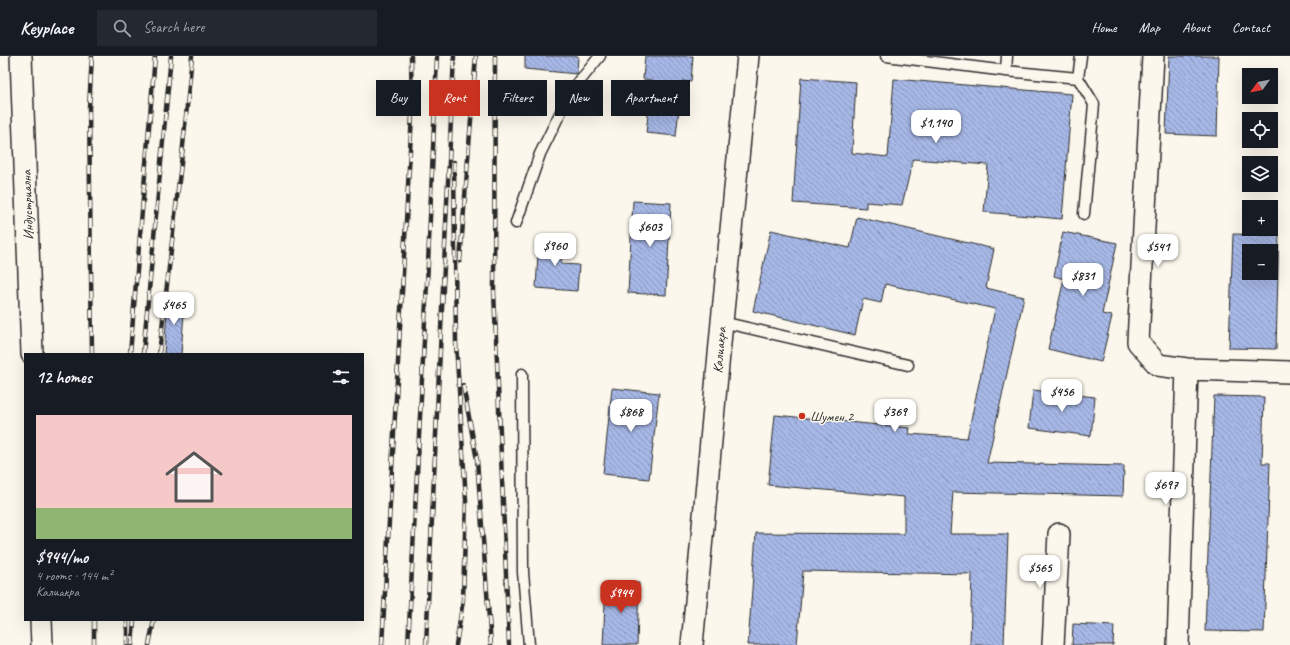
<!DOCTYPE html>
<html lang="en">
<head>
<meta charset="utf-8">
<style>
	:root { --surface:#171b24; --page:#242831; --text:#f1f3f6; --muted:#9ea1a6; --line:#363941; --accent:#c8321e }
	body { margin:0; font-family:Caveat,sans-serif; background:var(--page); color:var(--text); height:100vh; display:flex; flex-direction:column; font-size:15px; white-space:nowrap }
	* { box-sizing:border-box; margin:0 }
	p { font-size:13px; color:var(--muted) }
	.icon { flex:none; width:22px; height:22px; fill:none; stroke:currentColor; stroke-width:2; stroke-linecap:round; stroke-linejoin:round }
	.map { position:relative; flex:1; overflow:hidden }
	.panel { position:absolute; left:24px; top:297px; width:340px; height:268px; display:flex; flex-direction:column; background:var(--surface); border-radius:0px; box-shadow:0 4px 16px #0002 }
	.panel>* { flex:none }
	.hud { position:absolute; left:376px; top:24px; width:380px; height:36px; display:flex; gap:8px }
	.needle { width:26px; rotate:237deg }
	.buttons { position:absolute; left:1242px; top:12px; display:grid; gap:8px }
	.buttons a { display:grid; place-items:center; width:36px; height:36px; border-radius:0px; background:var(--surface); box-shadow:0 4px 16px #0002; font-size:20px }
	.price { position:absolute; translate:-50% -34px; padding:0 9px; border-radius:8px; background:#fff; color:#222; font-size:13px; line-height:26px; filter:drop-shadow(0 1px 2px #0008) }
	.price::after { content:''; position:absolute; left:50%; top:24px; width:12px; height:9px; margin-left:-6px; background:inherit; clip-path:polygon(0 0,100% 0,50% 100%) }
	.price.current { background:var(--accent); color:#fff }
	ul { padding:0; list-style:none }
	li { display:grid; align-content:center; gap:8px; height:212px; padding:0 12px }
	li+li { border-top:1px solid var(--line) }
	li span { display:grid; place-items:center; height:124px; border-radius:0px; color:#555 }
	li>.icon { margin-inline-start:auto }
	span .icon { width:72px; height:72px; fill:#fffc; stroke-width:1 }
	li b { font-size:17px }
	h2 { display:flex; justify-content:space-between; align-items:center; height:48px; padding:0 12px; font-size:17px }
	.tag { padding:0 14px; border-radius:0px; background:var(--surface); box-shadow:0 4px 16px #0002; font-size:14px; line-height:36px }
	.tag.current { background:var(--accent); color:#fff }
	header { display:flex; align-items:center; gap:24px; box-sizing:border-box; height:56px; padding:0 20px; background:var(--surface); border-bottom:1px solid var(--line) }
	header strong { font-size:19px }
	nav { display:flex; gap:22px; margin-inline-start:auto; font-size:14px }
	.search { width:280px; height:36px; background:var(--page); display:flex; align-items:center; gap:10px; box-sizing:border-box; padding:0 14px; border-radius:0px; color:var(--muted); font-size:15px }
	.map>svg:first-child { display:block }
	.building { fill:url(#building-back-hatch); stroke:#2b2b2b; fill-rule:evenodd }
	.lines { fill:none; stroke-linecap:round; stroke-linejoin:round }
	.lane-casing { stroke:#2b2b2b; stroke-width:13 }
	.street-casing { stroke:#2b2b2b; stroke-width:24 }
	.lane { stroke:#fbf7ec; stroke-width:10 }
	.street { stroke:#fbf7ec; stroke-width:21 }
	.rail-casing { stroke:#2b2b2b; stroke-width:4.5 }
	.rail { stroke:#fbf7ec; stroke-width:3; stroke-dasharray:9; stroke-linecap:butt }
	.poi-dot { fill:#c8321e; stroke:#fbf7ec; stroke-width:1.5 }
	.labels { text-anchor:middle; stroke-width:3; stroke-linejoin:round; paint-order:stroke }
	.street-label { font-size:14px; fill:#2b2b2b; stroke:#fbf7ec }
	.poi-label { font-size:14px; fill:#2b2b2b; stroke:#fbf7ec; text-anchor:start }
</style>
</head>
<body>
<header>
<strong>Keyplace</strong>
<div class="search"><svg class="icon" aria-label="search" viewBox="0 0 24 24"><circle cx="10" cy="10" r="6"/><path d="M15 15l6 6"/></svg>Search here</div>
<nav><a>Home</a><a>Map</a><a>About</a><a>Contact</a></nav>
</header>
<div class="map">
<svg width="1290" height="589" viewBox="0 0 1290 589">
	<defs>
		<pattern id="building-back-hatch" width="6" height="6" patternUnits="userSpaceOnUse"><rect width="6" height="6" fill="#a7b8e7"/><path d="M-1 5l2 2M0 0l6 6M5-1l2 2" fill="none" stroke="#8896bb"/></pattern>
	</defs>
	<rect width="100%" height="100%" fill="#fbf7ec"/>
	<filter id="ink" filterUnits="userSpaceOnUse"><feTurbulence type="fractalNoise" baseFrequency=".025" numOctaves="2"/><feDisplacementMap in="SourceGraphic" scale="8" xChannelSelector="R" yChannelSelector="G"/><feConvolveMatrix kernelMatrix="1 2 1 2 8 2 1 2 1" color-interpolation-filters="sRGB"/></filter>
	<g filter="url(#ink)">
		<!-- building -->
		<path class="building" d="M 525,0 L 578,0 L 577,18 L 525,13 Z
			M 645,0 L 693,0 L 691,26 L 682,25 L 676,80 L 646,77 L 652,24 L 643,23 Z
			M 1169,0 L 1219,0 L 1217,80 L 1166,78 Z
			M 801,22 L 856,26 L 852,97 L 888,101 L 894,23 L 1072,38 L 1062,163 L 984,156 L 988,109 L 913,103 L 902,149 L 866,146 L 866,152 L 793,147 Z
			M 633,145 L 671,147 L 666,239 L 628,237 Z
			M 857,161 L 994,193 L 986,232 L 1024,241 L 987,407 L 1124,410 L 1123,440 L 953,436 L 950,478 L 1008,478 L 1004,589 L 970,589 L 972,518 L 803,515 L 797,589 L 748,589 L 756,477 L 904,478 L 904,441 L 768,429 L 775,359 L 910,372 L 909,378 L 967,382 L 995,253 L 885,228 L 881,247 L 863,243 L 855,279 L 753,255 L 771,174 L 850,192 Z
			M 1063,176 L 1117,187 L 1102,258 L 1112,260 L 1101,306 L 1048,293 L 1064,223 L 1054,220 Z
			M 1233,178 L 1279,179 L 1276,293 L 1229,292 ZM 1249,195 L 1271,195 L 1271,217 L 1249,217 Z
			M 539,181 L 563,183 L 561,208 L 579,209 L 577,235 L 536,232 Z
			M 168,242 L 185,243 L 181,298 L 164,298 Z
			M 612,332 L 659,337 L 649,423 L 603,418 Z
			M 1033,334 L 1095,341 L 1091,380 L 1029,372 Z
			M 1214,340 L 1264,341 L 1262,407 L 1270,407 L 1264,576 L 1205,575 Z
			M 606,526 L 639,527 L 637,589 L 603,589 Z
			M 1073,568 L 1114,570 L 1113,589 L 1072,589 Z"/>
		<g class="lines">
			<defs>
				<path id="lane" d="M 886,0 L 1006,15 L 1078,22
					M 1081,0 L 1078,22 L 1094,48 L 1084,158
					M 1006,15 L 1007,0
					M 516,167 L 540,98 L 570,37 L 600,0
					M 722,266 L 908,309
					M 522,318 L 523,516 L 529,589"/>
				<path id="street" d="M 21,0 L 32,298
					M 1153,0 L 1138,286 L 1158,309 L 1187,313 L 1290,316
					M 41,564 L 42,589
					M 692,589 L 722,266 L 748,0
					M 1053,589 L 1059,478
					M 1178,589 L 1187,313"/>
			</defs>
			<!-- lane casing -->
			<use href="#lane" class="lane-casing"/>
			<!-- street casing -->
			<use href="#street" class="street-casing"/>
			<!-- lane -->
			<use href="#lane" class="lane"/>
			<!-- street -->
			<use href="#street" class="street"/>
			<defs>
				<path id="rail" d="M 495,0 L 494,235 L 509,589
					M 454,106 L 456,287 L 466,444 L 463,544 L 456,589
					M 460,205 L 476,0
					M 92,298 L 89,52 L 92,0
					M 130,298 L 155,0
					M 143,298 L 171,0
					M 159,298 L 183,90 L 192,0
					M 463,329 L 477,404 L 491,589
					M 94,564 L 94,589
					M 127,589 L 127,564
					M 132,589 L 134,564
					M 149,589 L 154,564
					M 382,589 L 412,59 L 411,0
					M 408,589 L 428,208 L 437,0
					M 426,589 L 454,0"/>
			</defs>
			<!-- rail casing -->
			<use href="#rail" class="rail-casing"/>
			<!-- rail -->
			<use href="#rail" class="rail"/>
		</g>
	</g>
	<!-- markers -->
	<circle class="poi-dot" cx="802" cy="360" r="4"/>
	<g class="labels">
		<!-- street labels -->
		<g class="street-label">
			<text transform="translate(27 149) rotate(-92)" y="5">Индустриална</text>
			<text transform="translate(719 294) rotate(-85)" y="5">Калиакра</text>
		</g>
		<!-- poi labels -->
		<g class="poi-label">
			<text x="810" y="365">Шумен 2</text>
		</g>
	</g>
</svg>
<div class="buttons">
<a><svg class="needle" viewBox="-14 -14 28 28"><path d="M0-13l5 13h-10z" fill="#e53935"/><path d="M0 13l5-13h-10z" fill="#9ea1a6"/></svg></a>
<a><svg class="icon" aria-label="locate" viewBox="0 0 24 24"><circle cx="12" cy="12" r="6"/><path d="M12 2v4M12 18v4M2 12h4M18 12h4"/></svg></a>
<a><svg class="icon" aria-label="layers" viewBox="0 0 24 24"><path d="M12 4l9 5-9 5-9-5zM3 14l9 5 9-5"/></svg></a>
<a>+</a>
<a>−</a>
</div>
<b class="price" style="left:936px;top:88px">$1,140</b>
<b class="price" style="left:650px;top:192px">$603</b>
<b class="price" style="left:555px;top:211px">$960</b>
<b class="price" style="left:1158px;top:212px">$541</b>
<b class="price" style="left:1083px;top:241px">$831</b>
<b class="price" style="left:174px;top:270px">$465</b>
<b class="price" style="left:1062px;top:357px">$456</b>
<b class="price" style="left:631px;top:377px">$868</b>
<b class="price" style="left:895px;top:377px">$369</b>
<b class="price" style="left:1166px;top:450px">$697</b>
<b class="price" style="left:1040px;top:533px">$565</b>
<b class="price current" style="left:621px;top:558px">$944</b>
<div class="hud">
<a class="tag">Buy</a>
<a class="tag current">Rent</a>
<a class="tag">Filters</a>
<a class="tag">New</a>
<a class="tag">Apartment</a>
</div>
<section class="panel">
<h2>12 homes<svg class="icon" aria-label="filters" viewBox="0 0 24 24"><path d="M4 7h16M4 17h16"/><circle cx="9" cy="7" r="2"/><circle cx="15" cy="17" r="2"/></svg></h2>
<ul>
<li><span style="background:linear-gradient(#f6c9c9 75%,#8fb573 0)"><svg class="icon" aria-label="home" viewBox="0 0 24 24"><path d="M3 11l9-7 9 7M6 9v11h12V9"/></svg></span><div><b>$944/mo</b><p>4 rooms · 144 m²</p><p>Калиакра</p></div></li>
</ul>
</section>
</div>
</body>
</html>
